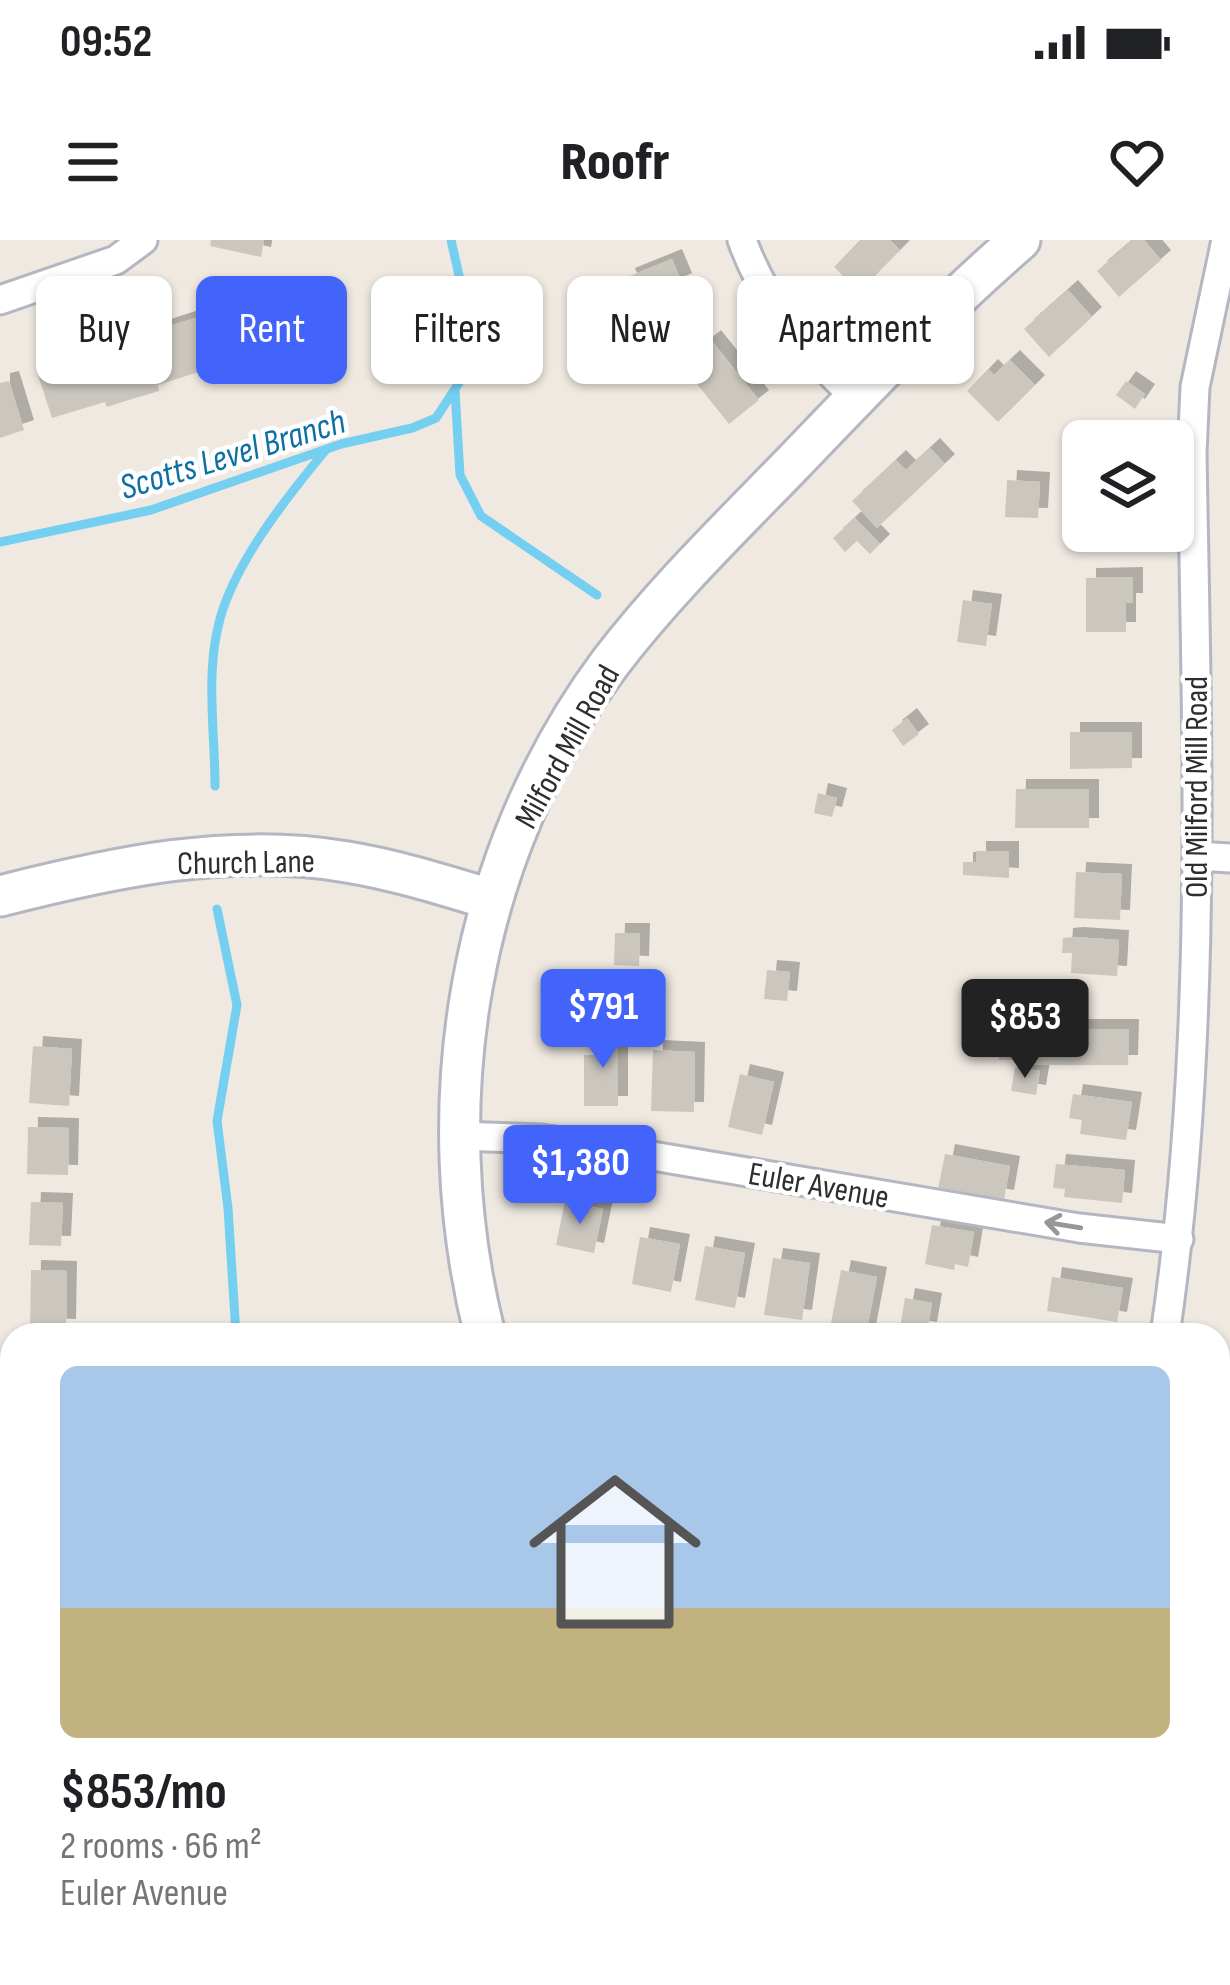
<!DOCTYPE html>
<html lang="en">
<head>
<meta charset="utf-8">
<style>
	:root { --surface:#fff; --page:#f6f6f6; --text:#202124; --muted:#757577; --accent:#4264fb }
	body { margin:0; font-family:"Sofia Sans Condensed",sans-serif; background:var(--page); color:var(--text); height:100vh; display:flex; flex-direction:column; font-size:45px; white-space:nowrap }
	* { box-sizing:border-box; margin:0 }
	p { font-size:39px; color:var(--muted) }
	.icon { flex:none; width:66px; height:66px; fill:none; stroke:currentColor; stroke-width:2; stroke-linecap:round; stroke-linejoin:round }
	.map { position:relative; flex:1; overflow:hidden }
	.details { position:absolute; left:0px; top:1083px; width:1230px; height:663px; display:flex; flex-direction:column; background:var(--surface); border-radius:36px 36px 0 0; box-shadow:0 3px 9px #0004 }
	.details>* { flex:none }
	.guide { position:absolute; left:36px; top:36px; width:1158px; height:108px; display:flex; gap:24px }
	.fabs { position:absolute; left:1062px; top:180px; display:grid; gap:24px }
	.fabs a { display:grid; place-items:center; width:132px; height:132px; border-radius:18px; background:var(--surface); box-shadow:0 3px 9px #0004; font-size:60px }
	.price { position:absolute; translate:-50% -102px; padding:0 27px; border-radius:12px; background:var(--accent); color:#fff; font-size:39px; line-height:78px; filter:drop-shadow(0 3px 6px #0008) }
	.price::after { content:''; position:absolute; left:50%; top:72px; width:36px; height:27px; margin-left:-18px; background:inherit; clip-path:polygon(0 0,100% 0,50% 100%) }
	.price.active { background:#222; color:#fff }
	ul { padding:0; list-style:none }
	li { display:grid; align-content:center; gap:24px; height:636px; padding:0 60px }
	li span { display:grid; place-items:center; height:372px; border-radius:18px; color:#555 }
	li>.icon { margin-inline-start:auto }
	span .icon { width:216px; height:216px; fill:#fffc; stroke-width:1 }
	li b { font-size:51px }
	.tag { padding:0 42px; border-radius:18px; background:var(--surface); box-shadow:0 3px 9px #0004; font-size:42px; line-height:108px }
	.tag.active { background:var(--accent); color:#fff }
	.status { display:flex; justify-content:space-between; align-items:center; height:84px; padding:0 60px; background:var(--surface); direction:ltr }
	.status svg { height:33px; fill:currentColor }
	header { display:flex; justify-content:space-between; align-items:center; height:156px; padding:0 60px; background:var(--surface); font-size:54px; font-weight:800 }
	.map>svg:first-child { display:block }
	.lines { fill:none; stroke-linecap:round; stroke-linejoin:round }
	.stream { stroke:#75cff0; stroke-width:9 }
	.building { fill:#cbc7bf; filter:url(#shadow) }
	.lane-casing { stroke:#b4b7c1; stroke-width:20 }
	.street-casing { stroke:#b4b7c1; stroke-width:33 }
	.secondary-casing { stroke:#b4b7c1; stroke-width:45 }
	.lane { stroke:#fff; stroke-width:14 }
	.street { stroke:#fff; stroke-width:27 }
	.secondary { stroke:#fff; stroke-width:39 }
	.oneway { stroke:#969696 }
	.labels { text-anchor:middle; stroke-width:9; stroke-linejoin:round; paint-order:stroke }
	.street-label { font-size:33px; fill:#2e2e2e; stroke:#fff }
	.water-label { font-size:36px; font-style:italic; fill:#0d6fa3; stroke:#fff }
</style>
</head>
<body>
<div class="status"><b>09:52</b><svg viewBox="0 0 49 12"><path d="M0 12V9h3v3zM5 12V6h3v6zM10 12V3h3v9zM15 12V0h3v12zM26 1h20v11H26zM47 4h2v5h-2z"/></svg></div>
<header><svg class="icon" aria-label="menu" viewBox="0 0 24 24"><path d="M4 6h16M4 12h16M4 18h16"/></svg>Roofr<svg class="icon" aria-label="heart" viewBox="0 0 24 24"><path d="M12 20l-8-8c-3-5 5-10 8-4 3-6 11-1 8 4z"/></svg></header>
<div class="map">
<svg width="1230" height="1745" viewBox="0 0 1230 1745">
	<defs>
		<filter id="shadow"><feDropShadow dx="10" dy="-10" stdDeviation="0" flood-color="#0004"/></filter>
	</defs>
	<rect width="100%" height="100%" fill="#efe9e1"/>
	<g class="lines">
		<!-- stream -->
		<path class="stream" d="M 455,151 L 460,235 L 481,276 L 597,355
			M 0,302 L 151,270 L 341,204 L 412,188 L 436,178 L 464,135 L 468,115 L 468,75 L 451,0
			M 215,546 C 215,495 206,437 218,387 C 231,327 286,258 325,211
			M 217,669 L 237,765 L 217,881 L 228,968 L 236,1095
			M 219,1745 L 220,1734"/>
	</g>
	<!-- building -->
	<path class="building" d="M 211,0 L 264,0 L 261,17 L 210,6 Z
		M 860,0 L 890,0 L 900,10 L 859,52 L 834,27 Z
		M 1133,0 L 1144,0 L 1161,20 L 1119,57 L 1097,31 Z
		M 672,19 L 682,43 L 673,47 L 682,69 L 643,84 L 625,38 Z
		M 1068,50 L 1092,77 L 1049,117 L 1024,89 Z
		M 254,66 L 270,116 L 213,134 L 211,128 L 158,145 L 159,151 L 132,159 L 107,167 L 105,162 L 52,178 L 36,129 L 90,112 L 91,118 L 117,110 L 144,101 L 142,95 L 195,78 L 197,84 Z
		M 711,100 L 759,160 L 729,184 L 681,124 Z
		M 1010,120 L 1035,145 L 998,182 L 967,151 L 988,129 L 994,135 Z
		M 9,141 L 24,190 L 0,198 L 0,143 Z
		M 1126,141 L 1145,154 L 1135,169 L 1116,155 Z
		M 930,208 L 945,224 L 877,288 L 852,261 L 896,220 L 906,230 Z
		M 1007,240 L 1040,242 L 1038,278 L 1005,277 Z
		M 855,278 L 880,304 L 870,314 L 857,301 L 845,312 L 833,298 Z
		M 1133,337 L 1133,363 L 1126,363 L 1126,392 L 1086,392 L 1086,338 Z
		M 963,360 L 992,364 L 986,406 L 957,402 Z
		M 907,478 L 919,494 L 903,506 L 892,490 Z
		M 1070,492 L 1132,492 L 1132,528 L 1070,529 Z
		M 1016,549 L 1089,549 L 1089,588 L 1015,588 Z
		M 818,553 L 837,558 L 832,577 L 814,573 Z
		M 976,611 L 1009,611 L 1009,638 L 963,635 L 963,622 L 976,622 Z
		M 1076,632 L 1122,634 L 1120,680 L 1074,678 Z
		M 615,693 L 640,693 L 639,726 L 614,725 Z
		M 1073,697 L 1119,700 L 1117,736 L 1071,733 L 1072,713 L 1062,713 L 1063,698 Z
		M 767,730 L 790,732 L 787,761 L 764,759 Z
		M 1043,779 L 1078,780 L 1077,789 L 1129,789 L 1128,825 L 1034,825 L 1034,801 L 1043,800 Z
		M 601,785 L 618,785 L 618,866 L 584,866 L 584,815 L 601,815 Z
		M 1022,802 L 1022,819 L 999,820 L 998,803 Z
		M 33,806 L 72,809 L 69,866 L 29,863 Z
		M 653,810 L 695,812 L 694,872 L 651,871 Z
		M 1015,827 L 1040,831 L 1036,855 L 1011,851 Z
		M 740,834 L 774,842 L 762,895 L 728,887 Z
		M 1073,854 L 1132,862 L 1126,900 L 1080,894 L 1082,880 L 1069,878 Z
		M 28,887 L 69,888 L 68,935 L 27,934 Z
		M 945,914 L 1010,926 L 1004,960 L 938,949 Z
		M 1056,924 L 1125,930 L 1122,963 L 1064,957 L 1065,949 L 1053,948 Z
		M 565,961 L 603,969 L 594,1013 L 556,1005 Z
		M 31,962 L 63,963 L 61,1006 L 29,1005 Z
		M 932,985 L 974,992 L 968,1027 L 955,1024 L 954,1030 L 925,1024 Z
		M 640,997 L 680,1004 L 671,1052 L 632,1044 Z
		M 705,1006 L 745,1013 L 735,1068 L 695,1060 Z
		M 773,1018 L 810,1023 L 802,1080 L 764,1075 Z
		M 31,1030 L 67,1031 L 66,1089 L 30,1088 Z
		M 841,1030 L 877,1037 L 866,1095 L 830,1088 Z
		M 1052,1037 L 1123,1048 L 1117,1082 L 1047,1071 Z
		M 905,1058 L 932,1063 L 927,1092 L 900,1088 Z
		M 1219,1412 L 1230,1414 L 1230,1449 L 1218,1448 Z
		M 1218,1508 L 1230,1509 L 1230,1548 L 1218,1546 Z
		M 1218,1715 L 1230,1717 L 1230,1745 L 1214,1745 Z
		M 23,1734 L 57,1734 L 57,1745 L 22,1745 Z
		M 293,1734 L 599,1734 L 599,1745 L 292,1745 Z
		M 1130,1734 L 1174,1734 L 1172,1745 L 1127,1745 Z"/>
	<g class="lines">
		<defs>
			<path id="lane" d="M 271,1745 L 271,1734
				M 647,1745 L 647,1734"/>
			<path id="street" d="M 742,0 C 766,66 806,111 856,158
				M 0,60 L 116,20 L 143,0
				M 1198,616 L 1230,618
				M 458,896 L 542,899 L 611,909 L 1079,988 L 1179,999
				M 1165,1095 C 1208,804 1197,507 1192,213 L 1195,147 L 1226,0
				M 1218,1493 L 1230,1494"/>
			<path id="secondary" d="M 0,656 C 114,627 229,602 347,622 C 396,630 443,645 490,659
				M 485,1095 C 427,866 468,614 610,423 C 665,351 731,287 794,222 C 867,146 940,69 1020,0
				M 946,1734 L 954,1745"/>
		</defs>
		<!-- lane casing -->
		<use href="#lane" class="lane-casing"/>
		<!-- street casing -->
		<use href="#street" class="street-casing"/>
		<!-- secondary casing -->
		<use href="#secondary" class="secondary-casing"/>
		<!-- lane -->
		<use href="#lane" class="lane"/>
		<!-- street -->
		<use href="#street" class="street"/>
		<!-- secondary -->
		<use href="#secondary" class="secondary"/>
	</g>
	<!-- one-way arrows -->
	<defs><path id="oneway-shaft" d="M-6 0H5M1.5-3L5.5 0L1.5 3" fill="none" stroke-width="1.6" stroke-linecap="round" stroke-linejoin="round" transform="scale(3)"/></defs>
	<use class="oneway" href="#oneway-shaft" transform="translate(1063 985) rotate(-171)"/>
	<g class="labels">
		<!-- street labels -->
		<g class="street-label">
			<text transform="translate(566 506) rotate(-61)" y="12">Milford Mill Road</text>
			<text transform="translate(1195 547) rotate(-90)" y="12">Old Milford Mill Road</text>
			<text transform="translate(246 621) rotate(-1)" y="12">Church Lane</text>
			<text transform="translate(819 944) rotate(10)" y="12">Euler Avenue</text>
		</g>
		<!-- water labels -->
		<g class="water-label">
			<text transform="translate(232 213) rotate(-17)" y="13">Scotts Level Branch</text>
		</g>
	</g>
</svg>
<div class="fabs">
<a><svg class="icon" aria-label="layers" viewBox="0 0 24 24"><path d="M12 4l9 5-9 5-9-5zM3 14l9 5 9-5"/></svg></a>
</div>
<b class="price" style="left:603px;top:831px">$791</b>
<b class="price active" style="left:1025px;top:841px">$853</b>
<b class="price" style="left:580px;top:987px">$1,380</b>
<div class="guide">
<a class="tag">Buy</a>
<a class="tag active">Rent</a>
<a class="tag">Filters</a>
<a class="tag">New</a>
<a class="tag">Apartment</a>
</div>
<section class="details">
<ul>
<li><span style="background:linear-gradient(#a9c7e8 65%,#c2b280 0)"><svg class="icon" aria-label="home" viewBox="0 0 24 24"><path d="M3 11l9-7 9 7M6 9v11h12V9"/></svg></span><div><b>$853/mo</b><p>2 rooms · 66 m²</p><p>Euler Avenue</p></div></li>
</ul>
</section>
</div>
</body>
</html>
